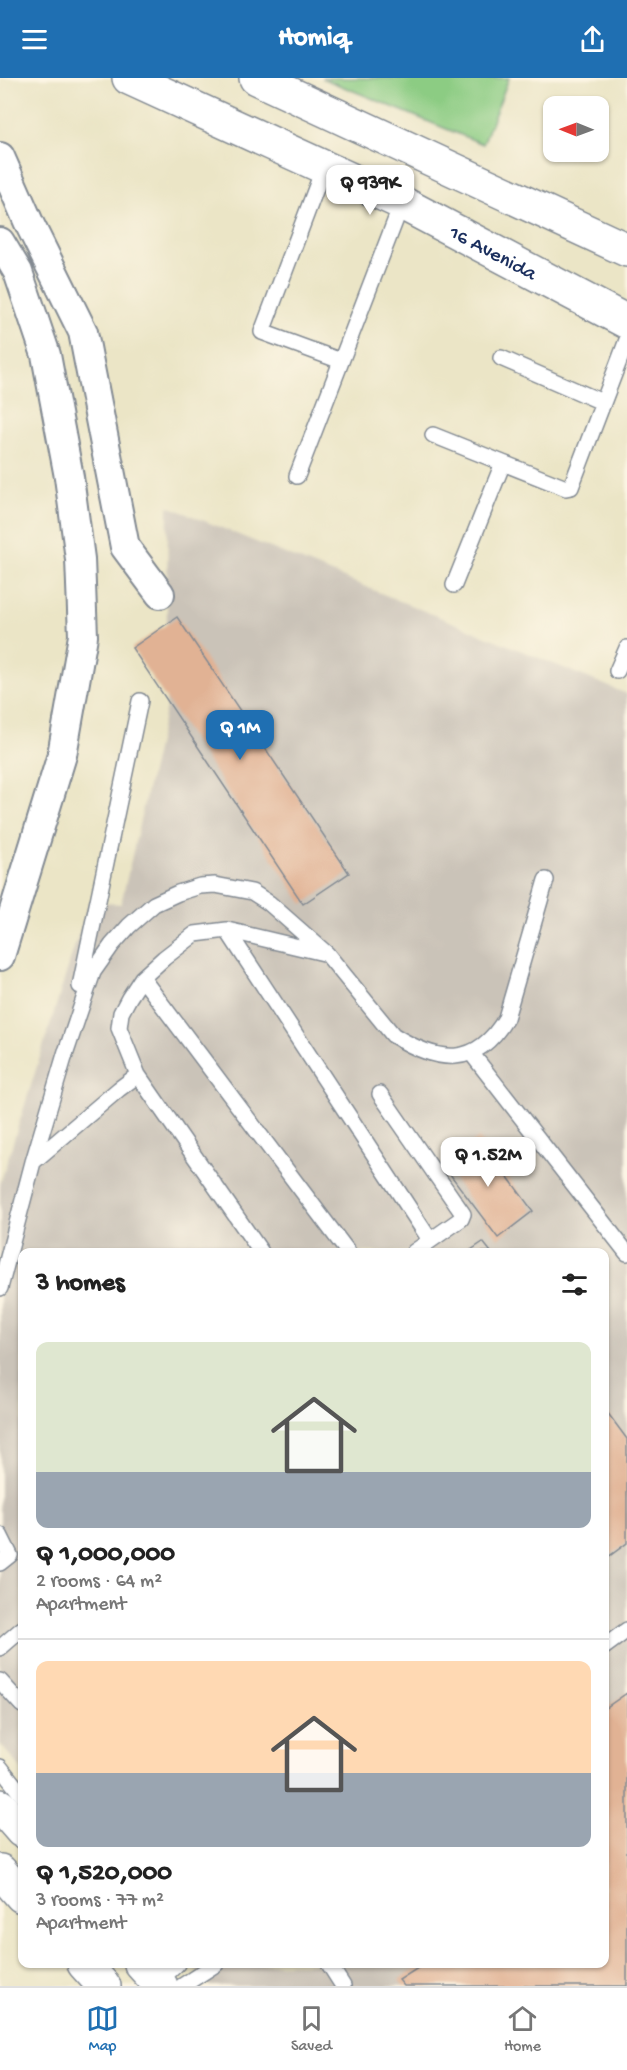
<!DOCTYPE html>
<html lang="en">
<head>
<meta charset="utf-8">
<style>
	:root { --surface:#fff; --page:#f6f6f6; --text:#222; --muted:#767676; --line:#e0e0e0; --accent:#1f6fb2 }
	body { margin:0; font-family:"Gochi Hand",sans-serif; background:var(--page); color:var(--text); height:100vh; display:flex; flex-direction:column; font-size:22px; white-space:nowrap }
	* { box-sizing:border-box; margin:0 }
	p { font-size:20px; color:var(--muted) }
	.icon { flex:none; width:33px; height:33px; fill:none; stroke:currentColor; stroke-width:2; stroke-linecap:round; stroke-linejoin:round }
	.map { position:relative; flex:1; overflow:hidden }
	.panel { position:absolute; left:18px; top:1170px; width:591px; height:720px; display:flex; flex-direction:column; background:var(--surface); border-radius:12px; box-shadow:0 2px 4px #0004 }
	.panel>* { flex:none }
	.needle { width:39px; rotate:271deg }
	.fabs { position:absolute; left:543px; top:18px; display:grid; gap:12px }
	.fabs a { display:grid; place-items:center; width:66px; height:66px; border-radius:12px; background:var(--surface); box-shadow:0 2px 4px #0004; font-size:30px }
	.price { position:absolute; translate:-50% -51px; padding:0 14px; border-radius:12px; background:#fff; color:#222; font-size:20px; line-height:39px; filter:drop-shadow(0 2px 3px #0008) }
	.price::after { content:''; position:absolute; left:50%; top:36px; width:18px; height:14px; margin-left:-9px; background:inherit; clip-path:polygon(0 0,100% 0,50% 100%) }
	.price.active { background:var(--accent); color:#fff }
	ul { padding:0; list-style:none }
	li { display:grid; align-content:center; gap:12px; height:318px; padding:0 18px }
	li+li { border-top:2px solid var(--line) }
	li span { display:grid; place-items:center; height:186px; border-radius:12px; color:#555 }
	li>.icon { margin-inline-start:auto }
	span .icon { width:108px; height:108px; fill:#fffc; stroke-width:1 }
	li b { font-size:26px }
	h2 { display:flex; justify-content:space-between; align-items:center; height:72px; padding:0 18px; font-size:26px }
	header { display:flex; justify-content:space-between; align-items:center; height:78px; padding:0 18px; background:var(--accent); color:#fff; font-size:27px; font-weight:700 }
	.menu { display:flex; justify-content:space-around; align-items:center; height:84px; border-top:2px solid var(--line); background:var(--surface); font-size:16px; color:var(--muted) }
	.menu a { display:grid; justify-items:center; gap:3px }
	.menu .active { color:var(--accent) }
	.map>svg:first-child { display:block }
	.industrial { fill:#cac3b8 }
	.green { fill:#8ccc83; stroke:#547e70; stroke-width:1.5 }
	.building { fill:#e1b294 }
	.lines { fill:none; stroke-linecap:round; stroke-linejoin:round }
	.service-casing { stroke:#838a92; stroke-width:18 }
	.minor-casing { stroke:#838a92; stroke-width:32 }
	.secondary-casing { stroke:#838a92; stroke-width:36 }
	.primary-casing { stroke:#838a92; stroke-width:36 }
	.service { stroke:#fff; stroke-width:15 }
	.minor { stroke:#fff; stroke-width:28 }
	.secondary { stroke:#fff; stroke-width:33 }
	.primary { stroke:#fff; stroke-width:33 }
	.labels { text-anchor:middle; stroke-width:6; stroke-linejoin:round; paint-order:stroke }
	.street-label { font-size:21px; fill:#1b2f5e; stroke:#fcf5e5 }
</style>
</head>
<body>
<header><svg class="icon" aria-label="menu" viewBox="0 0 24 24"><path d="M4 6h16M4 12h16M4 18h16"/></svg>Homiq<svg class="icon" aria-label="share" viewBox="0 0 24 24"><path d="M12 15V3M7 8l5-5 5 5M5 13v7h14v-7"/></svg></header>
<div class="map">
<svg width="627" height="1908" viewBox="0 0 627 1908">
	<rect width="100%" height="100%" fill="#fcf5e5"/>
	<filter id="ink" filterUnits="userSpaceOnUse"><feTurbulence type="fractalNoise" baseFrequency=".0167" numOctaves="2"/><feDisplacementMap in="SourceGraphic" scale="12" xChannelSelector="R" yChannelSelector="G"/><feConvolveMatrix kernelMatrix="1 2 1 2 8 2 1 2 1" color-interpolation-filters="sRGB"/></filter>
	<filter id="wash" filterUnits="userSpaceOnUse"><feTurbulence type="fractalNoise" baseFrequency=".008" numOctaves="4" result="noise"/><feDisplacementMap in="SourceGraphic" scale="24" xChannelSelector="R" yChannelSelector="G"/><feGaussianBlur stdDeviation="1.35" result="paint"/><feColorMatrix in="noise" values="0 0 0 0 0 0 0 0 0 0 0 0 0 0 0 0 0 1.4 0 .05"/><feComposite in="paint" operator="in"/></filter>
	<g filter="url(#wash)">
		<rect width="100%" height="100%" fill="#ebe5c6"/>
		<!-- industrial -->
		<path class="industrial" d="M 168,428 L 627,616 L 627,1908 L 211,1908 L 191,1886 L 604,1886 L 604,1174 L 22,1174 L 22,1692 L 0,1666 L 0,1106 L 89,823 L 121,826 L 166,629 Z"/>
		<!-- green -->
		<path class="green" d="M 322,0 L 509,0 L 483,66 Z"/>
		<g id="blocks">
			<!-- building -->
			<path class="building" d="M 177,539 L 349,795 L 303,826 L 132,570 Z
				M 479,1060 L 533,1133 L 498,1160 L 443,1087 Z
				M 483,1164 L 491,1174 L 468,1174 Z
				M 604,1330 L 627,1361 L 627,1465 L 604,1482 Z
				M 627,1615 L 627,1908 L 404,1908 L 399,1902 L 424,1886 L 604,1886 L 604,1631 Z"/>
		</g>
	</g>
	<g filter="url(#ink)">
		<use href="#blocks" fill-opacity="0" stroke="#838a92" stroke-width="1.5"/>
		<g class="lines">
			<defs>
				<path id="service" d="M 324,89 L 262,254 L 341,283
					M 501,280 L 602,324
					M 433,357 L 503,385
					M 297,398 L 402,125
					M 454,507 L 503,385 L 566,410 L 571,409 L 627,262
					M 617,593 L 627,570
					M 227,852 L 324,875
					M 142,900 L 348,1174
					M 80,908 L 140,623
					M 472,976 L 627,1175
					M 64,980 L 93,894 L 112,867 L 129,848 L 154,826 L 178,815 L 200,808 L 215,807 L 252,814 L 269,825 L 327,876 L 393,957 C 438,985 476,991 506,940 L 546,802
					M 380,1016 L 463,1136 L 461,1141 L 414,1174
					M 33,1084 L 119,1011 L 138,997
					M 261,1174 L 138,997 L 119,950 L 121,935 L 129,920 L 142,900 L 164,880 L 195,856 L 227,852 L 430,1162
					M 0,1210 L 33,1084 L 66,973
					M 0,1457 L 10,1477 L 0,1485
					M 604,1569 L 627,1552
					M 0,1570 L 22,1551
					M 0,1603 L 22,1627
					M 0,1689 L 22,1717
					M 329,1886 L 343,1908
					M 158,1904 L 177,1886
					M 182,1908 L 216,1886"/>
				<path id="minor" d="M 0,79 L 29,145 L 83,254 L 125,469 L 160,516
					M 0,164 L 18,194 L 46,277 L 69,399 L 80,481 L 83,558 L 62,677 L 0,878"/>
				<g id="secondary">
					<path id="s1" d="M 129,0 L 402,125 L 627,244"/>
					<path d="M 256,0 L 627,172"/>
				</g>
				<path id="primary" d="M 0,1728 L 22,1753
					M 0,1793 L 22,1818
					M 84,1886 L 104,1908
					M 141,1886 L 161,1908"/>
			</defs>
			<!-- service casing -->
			<use href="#service" class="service-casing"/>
			<!-- minor casing -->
			<use href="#minor" class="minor-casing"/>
			<!-- secondary casing -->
			<use href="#secondary" class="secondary-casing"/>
			<!-- primary casing -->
			<use href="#primary" class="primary-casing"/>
			<!-- service -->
			<use href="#service" class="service"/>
			<!-- minor -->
			<use href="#minor" class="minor"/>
			<!-- secondary -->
			<use href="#secondary" class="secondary"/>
			<!-- primary -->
			<use href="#primary" class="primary"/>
		</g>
	</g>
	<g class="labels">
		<!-- street labels -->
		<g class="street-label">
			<text dy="7" stroke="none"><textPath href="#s1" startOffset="404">16 Avenida</textPath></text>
		</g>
	</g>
</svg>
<div class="fabs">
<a><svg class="needle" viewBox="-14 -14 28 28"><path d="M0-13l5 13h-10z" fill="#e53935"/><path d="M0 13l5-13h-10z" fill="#767676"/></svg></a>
</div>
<b class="price" style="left:370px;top:138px">Q 939K</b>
<b class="price active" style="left:240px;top:683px">Q 1M</b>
<b class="price" style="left:488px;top:1110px">Q 1.52M</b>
<section class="panel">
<h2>3 homes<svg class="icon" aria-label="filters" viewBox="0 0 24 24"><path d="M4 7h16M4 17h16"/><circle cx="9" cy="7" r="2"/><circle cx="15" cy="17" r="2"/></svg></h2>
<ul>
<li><span style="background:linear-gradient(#dfe7d0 70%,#9aa5b1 0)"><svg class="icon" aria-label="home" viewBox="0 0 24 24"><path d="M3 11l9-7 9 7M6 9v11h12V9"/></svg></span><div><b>Q 1,000,000</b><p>2 rooms · 64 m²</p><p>Apartment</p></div></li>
<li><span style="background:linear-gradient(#ffd9b3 60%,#9aa5b1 0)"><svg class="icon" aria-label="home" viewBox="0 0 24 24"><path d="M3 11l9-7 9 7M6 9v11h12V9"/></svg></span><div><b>Q 1,520,000</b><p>3 rooms · 77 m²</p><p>Apartment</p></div></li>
</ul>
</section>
</div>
<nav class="menu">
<a class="active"><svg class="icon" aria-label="map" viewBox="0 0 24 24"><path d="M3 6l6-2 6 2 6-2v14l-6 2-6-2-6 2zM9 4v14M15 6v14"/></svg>Map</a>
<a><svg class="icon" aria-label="saved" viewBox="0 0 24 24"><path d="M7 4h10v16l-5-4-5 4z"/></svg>Saved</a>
<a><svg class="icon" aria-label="home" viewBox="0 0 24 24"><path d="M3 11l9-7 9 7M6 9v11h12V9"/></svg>Home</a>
</nav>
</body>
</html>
